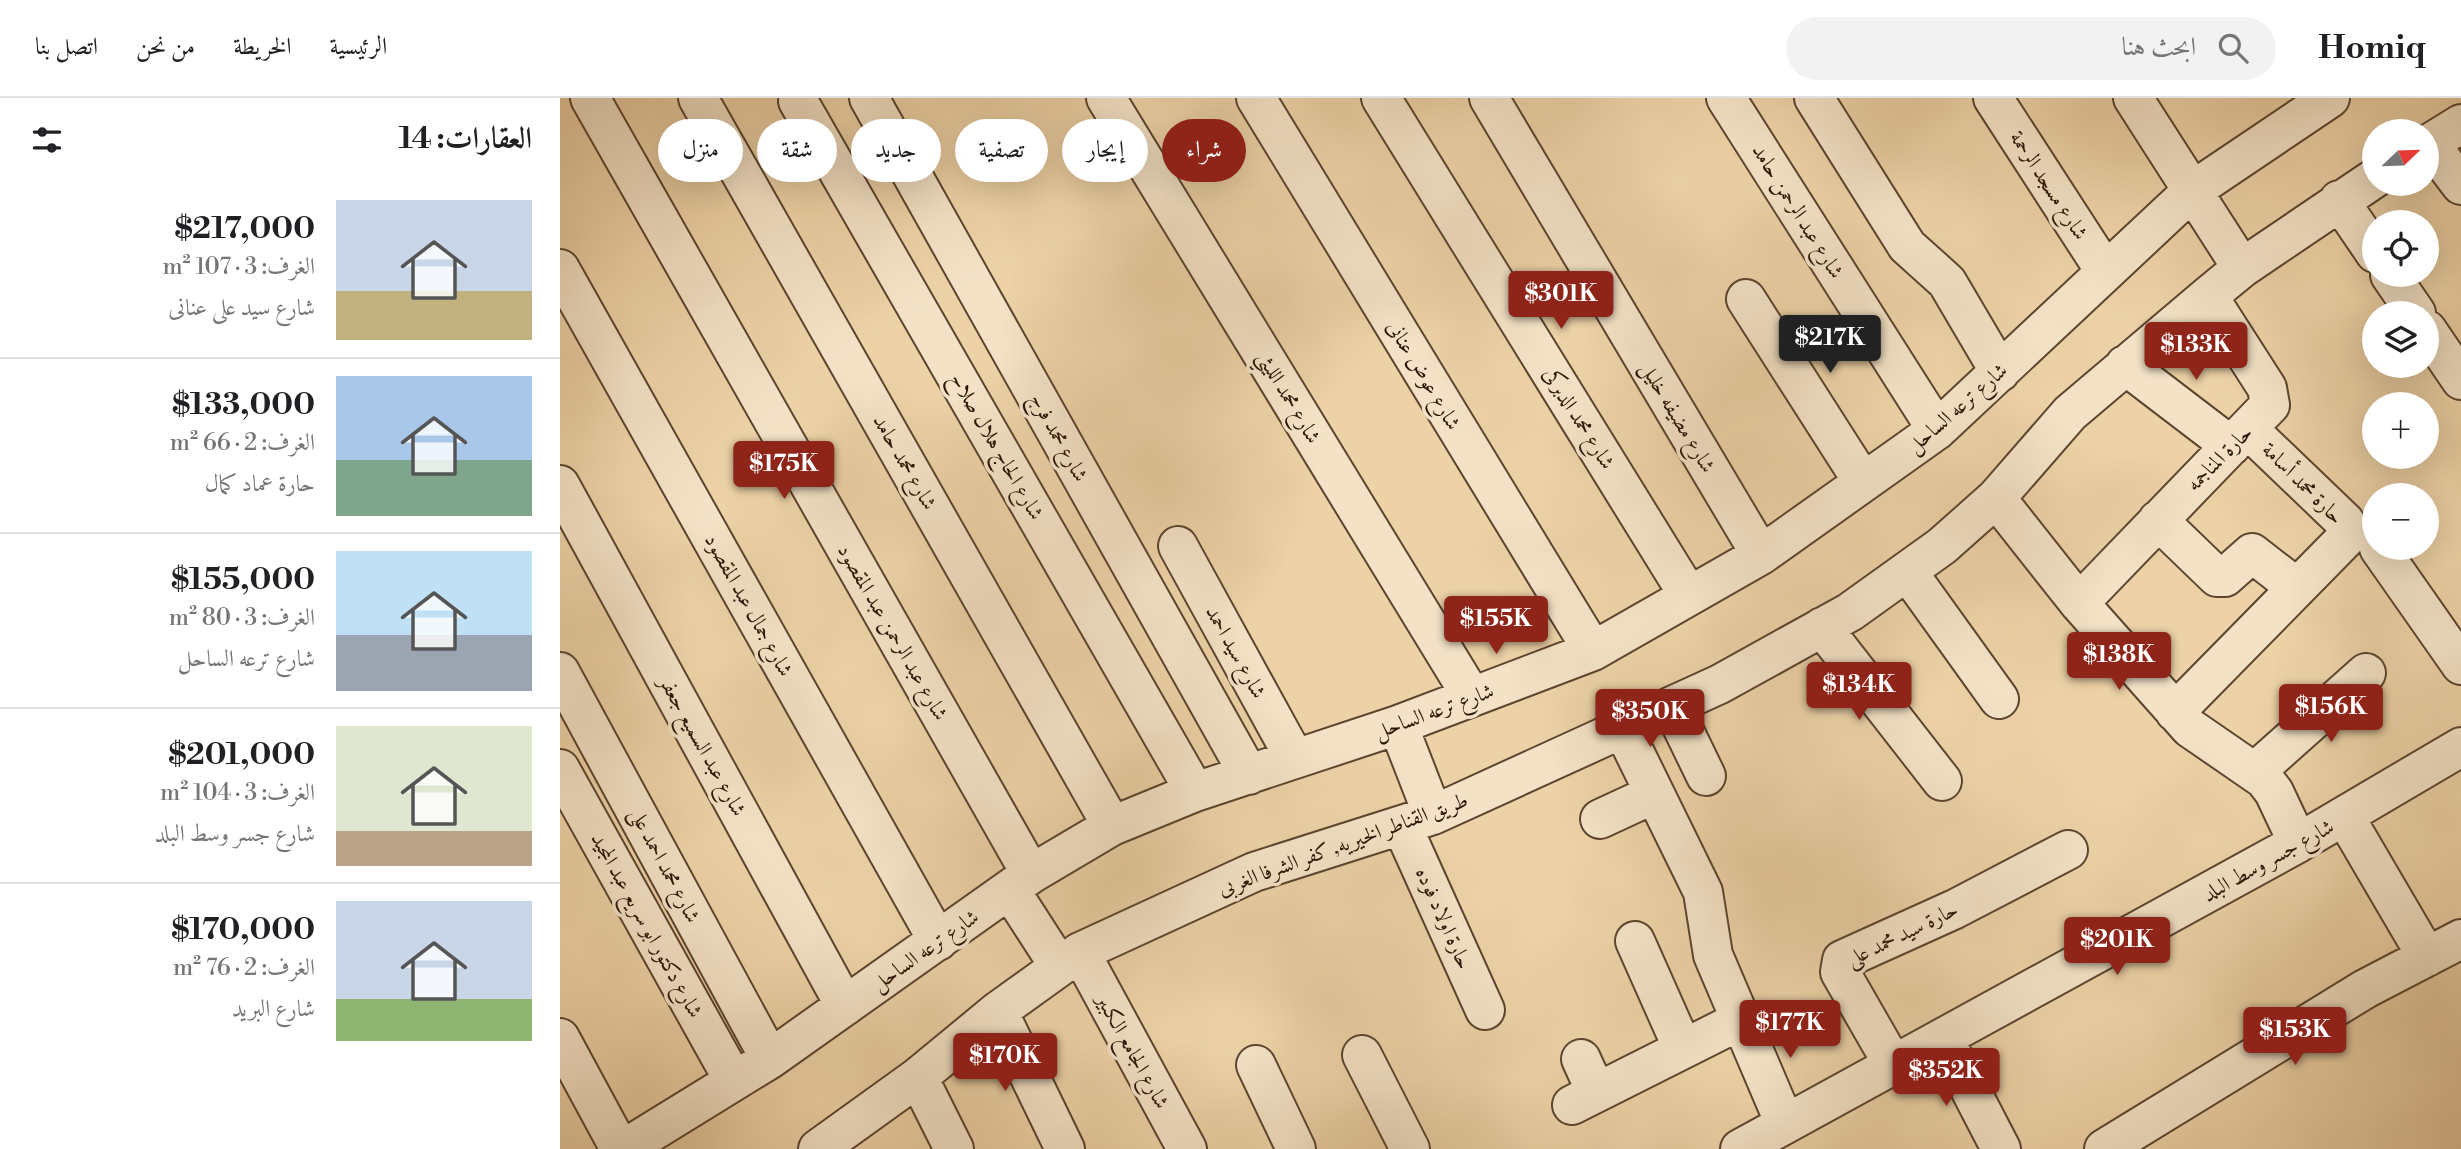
<!DOCTYPE html>
<html lang="ar">
<head>
<meta charset="utf-8">
<style>
	:root { --surface:#fff; --page:#f2f2f2; --text:#202124; --muted:#757577; --line:#e0e0e0; --accent:#8f2418 }
	body { margin:0; font-family:"Libre Bodoni",Amiri,serif; background:var(--page); color:var(--text); direction:rtl; height:100vh; display:flex; flex-direction:column; font-size:26px; white-space:nowrap }
	* { box-sizing:border-box; margin:0 }
	p { font-size:23px; color:var(--muted) }
	.icon { flex:none; width:38px; height:38px; fill:none; stroke:currentColor; stroke-width:2; stroke-linecap:round; stroke-linejoin:round }
	.map { position:relative; flex:1; overflow:hidden; direction:ltr }
	.panel { display:flex; flex-direction:column; background:var(--surface); width:560px }
	.panel>* { flex:none }
	.banner { position:absolute; left:21px; top:21px; width:665px; height:63px; direction:rtl; display:flex; gap:14px }
	.needle { width:46px; rotate:67deg }
	.fabs { position:absolute; left:1802px; top:21px; display:grid; gap:14px }
	.fabs a { display:grid; place-items:center; width:77px; height:77px; border-radius:50%; background:var(--surface); box-shadow:0 7px 28px #0002; font-size:35px }
	.price { position:absolute; translate:-50% -60px; padding:0 16px; border-radius:7px; background:var(--accent); color:#fff; font-size:23px; line-height:46px; filter:drop-shadow(0 2px 4px #0008) }
	.price::after { content:''; position:absolute; left:50%; top:42px; width:21px; height:16px; margin-left:-10px; background:inherit; clip-path:polygon(0 0,100% 0,50% 100%) }
	.price.active { background:#222; color:#fff }
	ul { padding:0; list-style:none }
	li { display:flex; align-items:center; gap:21px; height:175px; padding:0 28px }
	li+li { border-top:2px solid var(--line) }
	li span { display:grid; place-items:center; flex:none; width:196px; height:140px; border-radius:0px; color:#555 }
	li>.icon { margin-inline-start:auto }
	span .icon { width:84px; height:84px; fill:#fffc; stroke-width:1 }
	li b { font-size:30px }
	h2 { display:flex; justify-content:space-between; align-items:center; height:84px; padding:0 28px; font-size:30px }
	.pill { padding:0 24px; border-radius:32px; background:var(--surface); box-shadow:0 7px 28px #0002; font-size:24px; line-height:63px }
	.pill.active { background:var(--accent); color:#fff }
	header { display:flex; align-items:center; gap:42px; box-sizing:border-box; height:98px; padding:0 35px; background:var(--surface); border-bottom:2px solid var(--line) }
	header strong { font-size:33px }
	nav { display:flex; gap:38px; margin-inline-start:auto; font-size:24px }
	.search { width:490px; height:63px; background:var(--page); display:flex; align-items:center; gap:18px; box-sizing:border-box; padding:0 24px; border-radius:38px; color:var(--muted); font-size:26px }
	main { display:flex; flex:1; min-height:0 }
	.map>svg:first-child { display:block }
	.lines { fill:none; stroke-linecap:round; stroke-linejoin:round }
	.minor-casing { stroke:#5c452f; stroke-width:42 }
	.minor { stroke:#f3e2c6; stroke-width:38 }
	.labels { text-anchor:middle; stroke-width:7; stroke-linejoin:round; paint-order:stroke }
	.street-label { font-size:21px; fill:#2b1607; stroke:#f3e2c6 }
</style>
</head>
<body>
<header>
<strong>Homiq</strong>
<div class="search"><svg class="icon" aria-label="search" viewBox="0 0 24 24"><circle cx="10" cy="10" r="6"/><path d="M15 15l6 6"/></svg>ابحث هنا</div>
<nav><a>الرئيسية</a><a>الخريطة</a><a>من نحن</a><a>اتصل بنا</a></nav>
</header>
<main>
<div class="map">
<svg width="1901" height="1051" viewBox="0 0 1901 1051">
	<rect width="100%" height="100%" fill="#edd2a7"/>
	<filter id="stains"><feTurbulence type="fractalNoise" baseFrequency=".00286" numOctaves="4"/><feColorMatrix values="0 0 0 0 .2 0 0 0 0 .09 0 0 0 0 .02 0 0 0 .5 -.17"/></filter>
	<radialGradient id="worn" r=".72"><stop offset=".6" stop-color="#630" stop-opacity="0"/><stop offset="1" stop-color="#630" stop-opacity=".3"/></radialGradient>
	<g class="lines">
		<defs>
			<path id="minor" d="M 30,0 L 471,776
				M 138,0 L 552,728
				M 309,0 L 689,677
				M 546,0 L 912,599
				M 696,0 L 1033,553
				M 821,0 L 1129,498
				M 929,0 L 1201,457
				M 1166,0 L 1377,332
				M 1254,0 L 1347,148 L 1387,184 L 1440,274
				M 1433,0 L 1545,173
				M 1573,0 L 1682,170
				M 238,3 L 635,694
				M 1870,46 L 1901,87
				M 1867,47 L 1901,26
				M 1779,102 L 1815,155
				M 0,171 L 378,843
				M 1830,177 L 1856,215
				M 1186,201 L 1303,384
				M 1867,232 L 1901,282
				M 1565,267 L 1671,348
				M 0,387 L 285,908
				M 1436,400 L 1519,505 L 1630,630 L 1704,681 L 1714,694 L 1738,745
				M 1598,422 L 1657,479 L 1665,479 L 1692,455 L 1737,490
				M 618,448 L 735,661
				M 1819,450 L 1901,567
				M 1347,473 L 1439,601
				M 1519,505 L 1710,307 L 1707,290 L 1648,198
				M 1262,529 L 1382,683
				M 0,574 L 210,961
				M 1112,608 L 1146,678
				M 1615,614 L 1788,438 L 1785,424 L 1688,331
				M 838,627 L 873,717
				M 1063,631 L 1143,794 L 1153,857 L 1225,1026
				M 0,671 L 174,983
				M 1696,673 L 1806,575
				M 1785,719 L 1867,859
				M 1040,721 L 1094,696
				M 842,728 L 925,912
				M 450,792 L 499,868
				M 1075,843 L 1123,951
				M 520,854 L 627,1051
				M 438,913 L 505,1051
				M 0,940 L 60,1051
				M 1384,941 L 1441,1051
				M 802,957 L 850,1051
				M 1021,961 L 1036,994
				M 696,967 L 736,1051
				M 1334,968 L 1280,874 L 1282,862 L 1395,811 L 1508,752
				M 358,979 L 394,1051
				M 1012,1007 L 1181,922
				M 64,1051 L 210,961 L 471,776 L 552,728 L 635,694 L 838,627 L 1033,553 L 1201,457 L 1377,332 L 1632,93 L 1770,0
				M 258,1051 L 358,979 L 438,913 L 520,854 L 694,774 L 873,717 L 1160,586 L 1290,514 L 1382,448 L 1436,400 L 1510,315 L 1648,198 L 1682,170 L 1815,80
				M 1180,1051 L 1738,745 L 1901,649
				M 1544,1051 L 1805,891 L 1901,841"/>
		</defs>
		<!-- minor casing -->
		<use href="#minor" class="minor-casing"/>
		<!-- minor -->
		<use href="#minor" class="minor"/>
	</g>
	<g class="labels">
		<!-- street labels -->
		<g class="street-label">
			<text transform="translate(1489 87) rotate(57)" y="7">شارع مسجد الرحمة</text>
			<text transform="translate(1238 113) rotate(58)" y="7">شارع عبد الرحمن حامد</text>
			<text transform="translate(864 277) rotate(59)" y="7">شارع عوض عنانى</text>
			<text transform="translate(729 299) rotate(59)" y="7">شارع محمد الليثي</text>
			<text transform="translate(1397 310) rotate(-41)" y="7">شارع ترعه الساحل</text>
			<text transform="translate(1118 319) rotate(59)" y="7">شارع مضيفه خليل</text>
			<text transform="translate(1019 320) rotate(58)" y="7">شارع محمد الدبركى</text>
			<text transform="translate(499 339) rotate(61)" y="7">شارع محمد فرج</text>
			<text transform="translate(437 348) rotate(60)" y="7">شارع الحاج هلال صلاح</text>
			<text transform="translate(1659 360) rotate(-45)" y="7">حارة المناجمه</text>
			<text transform="translate(345 364) rotate(60)" y="7">شارع محمد حامد</text>
			<text transform="translate(1743 385) rotate(45)" y="7">حارة محمد أسامة</text>
			<text transform="translate(189 507) rotate(61)" y="7">شارع جمال عبد المقصود</text>
			<text transform="translate(333 534) rotate(60)" y="7">شارع عبد الرحمن عبد المقصود</text>
			<text transform="translate(676 554) rotate(61)" y="7">شارع سيد احمد</text>
			<text transform="translate(874 613) rotate(-20)" y="7">شارع ترعه الساحل</text>
			<text transform="translate(143 648) rotate(61)" y="7">شارع عبد السميع جعفر</text>
			<text transform="translate(783 746) rotate(-20)" y="7">طريق القناطر الخيريه, كفر الشرفا الغربى</text>
			<text transform="translate(1708 762) rotate(-29)" y="7">شارع جسر وسط البلد</text>
			<text transform="translate(105 767) rotate(62)" y="7">شارع محمد احمد على</text>
			<text transform="translate(884 820) rotate(66)" y="7">حارة اولاد فوده</text>
			<text transform="translate(87 827) rotate(61)" y="7">شارع دكتور ابو سريع عبد المجيد</text>
			<text transform="translate(1342 836) rotate(-26)" y="7">حارة سيد محمد على</text>
			<text transform="translate(365 852) rotate(-35)" y="7">شارع ترعه الساحل</text>
			<text transform="translate(573 953) rotate(61)" y="7">شارع الجامع الكبير</text>
		</g>
	</g>
	<rect width="100%" height="100%" filter="url(#stains)"/>
	<rect width="100%" height="100%" fill="url(#worn)"/>
</svg>
<div class="fabs">
<a><svg class="needle" viewBox="-14 -14 28 28"><path d="M0-13l5 13h-10z" fill="#e53935"/><path d="M0 13l5-13h-10z" fill="#757577"/></svg></a>
<a><svg class="icon" aria-label="locate" viewBox="0 0 24 24"><circle cx="12" cy="12" r="6"/><path d="M12 2v4M12 18v4M2 12h4M18 12h4"/></svg></a>
<a><svg class="icon" aria-label="layers" viewBox="0 0 24 24"><path d="M12 4l9 5-9 5-9-5zM3 14l9 5 9-5"/></svg></a>
<a>+</a>
<a>−</a>
</div>
<b class="price" style="left:1001px;top:233px">$301K</b>
<b class="price active" style="left:1270px;top:277px">$217K</b>
<b class="price" style="left:1636px;top:284px">$133K</b>
<b class="price" style="left:224px;top:403px">$175K</b>
<b class="price" style="left:936px;top:558px">$155K</b>
<b class="price" style="left:1559px;top:594px">$138K</b>
<b class="price" style="left:1299px;top:624px">$134K</b>
<b class="price" style="left:1771px;top:646px">$156K</b>
<b class="price" style="left:1090px;top:651px">$350K</b>
<b class="price" style="left:1557px;top:879px">$201K</b>
<b class="price" style="left:1230px;top:962px">$177K</b>
<b class="price" style="left:1735px;top:969px">$153K</b>
<b class="price" style="left:445px;top:995px">$170K</b>
<b class="price" style="left:1386px;top:1010px">$352K</b>
<div class="banner">
<a class="pill active">شراء</a>
<a class="pill">إيجار</a>
<a class="pill">تصفية</a>
<a class="pill">جديد</a>
<a class="pill">شقة</a>
<a class="pill">منزل</a>
</div>
</div>
<section class="panel">
<h2>العقارات: 14<svg class="icon" aria-label="filters" viewBox="0 0 24 24"><path d="M4 7h16M4 17h16"/><circle cx="9" cy="7" r="2"/><circle cx="15" cy="17" r="2"/></svg></h2>
<ul>
<li><span style="background:linear-gradient(#c9d6e8 65%,#c2b280 0)"><svg class="icon" aria-label="home" viewBox="0 0 24 24"><path d="M3 11l9-7 9 7M6 9v11h12V9"/></svg></span><div><b>$217,000</b><p>الغرف: 3 · 107 m²</p><p>شارع سيد على عنانى</p></div></li>
<li><span style="background:linear-gradient(#a9c7e8 60%,#7fa58c 0)"><svg class="icon" aria-label="home" viewBox="0 0 24 24"><path d="M3 11l9-7 9 7M6 9v11h12V9"/></svg></span><div><b>$133,000</b><p>الغرف: 2 · 66 m²</p><p>حارة عماد كمال</p></div></li>
<li><span style="background:linear-gradient(#bfe0f5 60%,#9aa5b1 0)"><svg class="icon" aria-label="home" viewBox="0 0 24 24"><path d="M3 11l9-7 9 7M6 9v11h12V9"/></svg></span><div><b>$155,000</b><p>الغرف: 3 · 80 m²</p><p>شارع ترعه الساحل</p></div></li>
<li><span style="background:linear-gradient(#dfe7d0 75%,#b9a48a 0)"><svg class="icon" aria-label="home" viewBox="0 0 24 24"><path d="M3 11l9-7 9 7M6 9v11h12V9"/></svg></span><div><b>$201,000</b><p>الغرف: 3 · 104 m²</p><p>شارع جسر وسط البلد</p></div></li>
<li><span style="background:linear-gradient(#c9d6e8 70%,#8fb573 0)"><svg class="icon" aria-label="home" viewBox="0 0 24 24"><path d="M3 11l9-7 9 7M6 9v11h12V9"/></svg></span><div><b>$170,000</b><p>الغرف: 2 · 76 m²</p><p>شارع البريد</p></div></li>
</ul>
</section>
</main>
</body>
</html>
